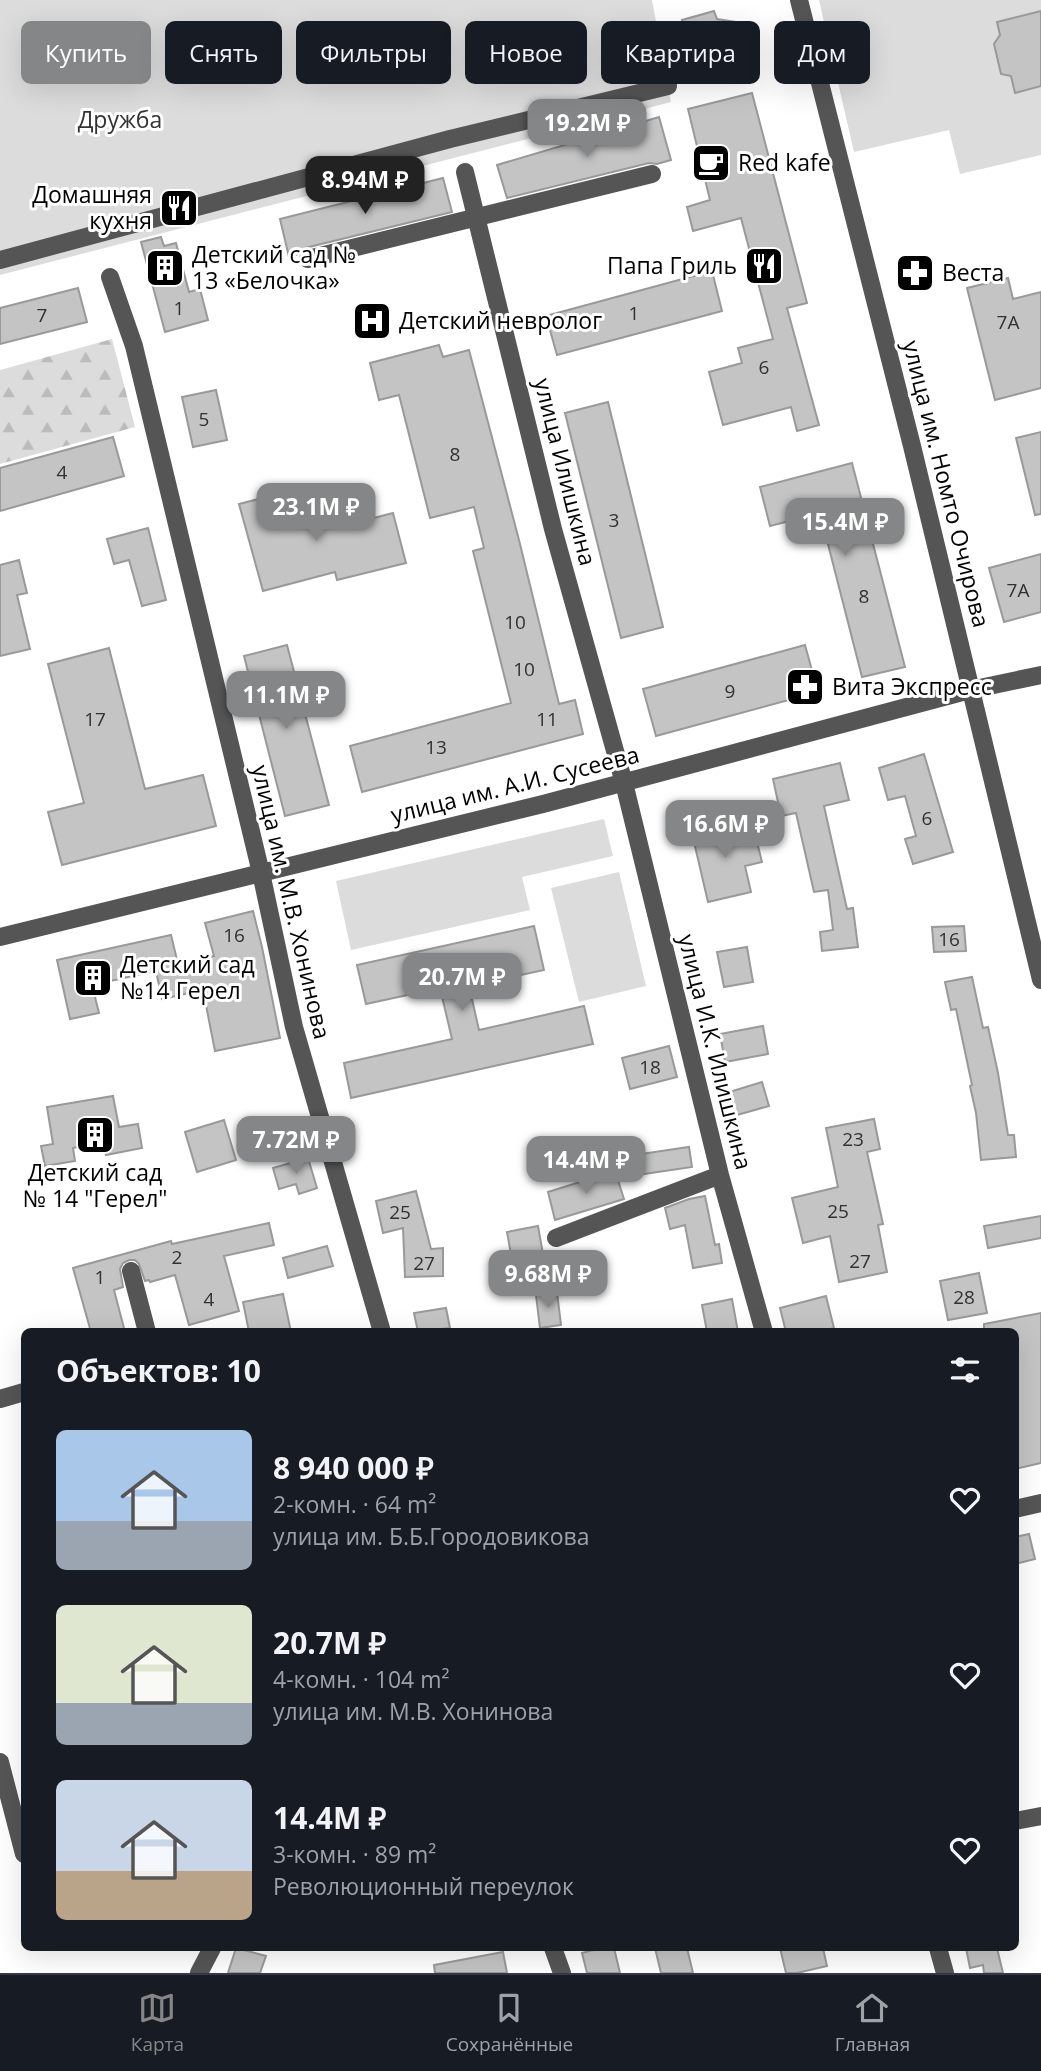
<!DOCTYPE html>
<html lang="ru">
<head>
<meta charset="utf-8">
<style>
	:root { --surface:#171b24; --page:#242831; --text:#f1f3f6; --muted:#9ea1a6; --line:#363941; --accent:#858687 }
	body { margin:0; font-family:"Open Sans",sans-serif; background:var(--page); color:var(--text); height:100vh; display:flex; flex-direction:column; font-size:26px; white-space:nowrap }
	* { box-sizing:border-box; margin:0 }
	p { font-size:23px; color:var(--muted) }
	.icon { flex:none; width:38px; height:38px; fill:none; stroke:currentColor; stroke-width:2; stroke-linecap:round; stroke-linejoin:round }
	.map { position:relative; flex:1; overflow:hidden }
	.sheet { position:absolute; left:21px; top:1328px; width:998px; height:623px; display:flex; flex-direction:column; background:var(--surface); border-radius:10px; box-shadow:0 7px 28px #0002 }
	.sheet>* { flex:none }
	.hud { position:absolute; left:21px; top:21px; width:999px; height:63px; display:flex; gap:14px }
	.price { position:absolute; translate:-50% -60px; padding:0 16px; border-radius:14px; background:var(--accent); color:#fff; font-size:23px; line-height:46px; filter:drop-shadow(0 2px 4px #0008) }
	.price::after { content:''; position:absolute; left:50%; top:42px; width:21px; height:16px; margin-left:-10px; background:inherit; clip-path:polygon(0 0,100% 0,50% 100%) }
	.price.active { background:#222; color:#fff }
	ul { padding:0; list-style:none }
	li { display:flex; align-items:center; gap:21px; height:175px; padding:0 35px }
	li span { display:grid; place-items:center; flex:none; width:196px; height:140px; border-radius:10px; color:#555 }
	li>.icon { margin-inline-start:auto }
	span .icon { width:84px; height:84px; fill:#fffc; stroke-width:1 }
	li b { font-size:30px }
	h2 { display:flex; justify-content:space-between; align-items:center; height:84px; padding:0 35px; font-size:30px }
	.chip { padding:0 24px; border-radius:10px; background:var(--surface); box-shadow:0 7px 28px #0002; font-size:24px; line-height:63px }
	.chip.active { background:var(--accent); color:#fff }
	.dock { display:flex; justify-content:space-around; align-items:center; height:98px; border-top:2px solid var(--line); background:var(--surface); font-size:19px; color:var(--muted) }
	.dock a { display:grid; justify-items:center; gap:4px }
	.dock .active { color:var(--accent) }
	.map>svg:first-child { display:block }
	.forest { fill:url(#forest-firs) }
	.green { fill:#dcdcdc }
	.building { fill:#c4c4c4; stroke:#999; stroke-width:2 }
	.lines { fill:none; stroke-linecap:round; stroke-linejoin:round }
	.minor { stroke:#555; stroke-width:18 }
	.labels { text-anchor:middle; stroke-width:6; stroke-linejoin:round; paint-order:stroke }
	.number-label { font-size:19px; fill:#313131 }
	.park-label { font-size:23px; fill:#333; stroke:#fff }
	.poi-label { font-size:23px; fill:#000; stroke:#fff; text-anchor:start }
	.street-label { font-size:23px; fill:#000; stroke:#fff }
</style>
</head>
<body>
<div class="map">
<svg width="1041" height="1973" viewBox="0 0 1041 1973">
	<defs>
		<pattern id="forest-firs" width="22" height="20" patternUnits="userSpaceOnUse" patternTransform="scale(1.75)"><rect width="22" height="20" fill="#dcdcdc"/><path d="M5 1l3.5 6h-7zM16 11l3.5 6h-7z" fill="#bbb"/></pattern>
	</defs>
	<rect width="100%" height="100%" fill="#fff"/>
	<!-- forest -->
	<path class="forest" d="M 112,339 L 135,427 L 0,464 L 0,370 Z"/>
	<!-- green -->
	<path class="green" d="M 0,0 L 652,0 L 671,102 L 0,275 Z
		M 819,0 L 1041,0 L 1041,155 L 960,174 L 949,130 L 854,152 Z
		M 604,819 L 613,856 L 522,877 L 530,910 L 351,950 L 336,881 Z
		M 619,872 L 646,986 L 579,1002 L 551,888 Z"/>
	<!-- building -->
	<path class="building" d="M 714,11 L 717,19 L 742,23 L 751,37 L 747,55 L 734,59 L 724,60 L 717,53 L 694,59 L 682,20 Z
		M 1041,11 L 1041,86 L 1015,93 L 1011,76 L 1001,74 L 994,44 L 1000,35 L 997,22 Z
		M 752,93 L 807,303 L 787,308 L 819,425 L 797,431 L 791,407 L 723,425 L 709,372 L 742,363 L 738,348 L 773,339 L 741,218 L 693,231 L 687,207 L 710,200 L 688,109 Z
		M 659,117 L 671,160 L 657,164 L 649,163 L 507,198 L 497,165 Z
		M 443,178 L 452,212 L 305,248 L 298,254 L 289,257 L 280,219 Z
		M 161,237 L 164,246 L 176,243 L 189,292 L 200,289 L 208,320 L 165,332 L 141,242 Z
		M 921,256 L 928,285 L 909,289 L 902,260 Z
		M 712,271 L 722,311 L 557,355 L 546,316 Z
		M 1008,278 L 1013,299 L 1041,292 L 1041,388 L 995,400 L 967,288 Z
		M 78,288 L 87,322 L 0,344 L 0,308 Z
		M 439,345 L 443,357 L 469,350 L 519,540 L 559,704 L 575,700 L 583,734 L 362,792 L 350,746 L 511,703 L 473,551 L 484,548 L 474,507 L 430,518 L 399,395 L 379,400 L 370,363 Z
		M 216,390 L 227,440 L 193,447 L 182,397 Z
		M 608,402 L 663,627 L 621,638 L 565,413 Z
		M 1041,432 L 1041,514 L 1035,515 L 1016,438 Z
		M 113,437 L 124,476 L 0,511 L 0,468 Z
		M 852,463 L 905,667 L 862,677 L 820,513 L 770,526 L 760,487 Z
		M 297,489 L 307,527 L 360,513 L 362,521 L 393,513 L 406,563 L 337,580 L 335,572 L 263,591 L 239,504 Z
		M 148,528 L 166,600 L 142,606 L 129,560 L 114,564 L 107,539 Z
		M 1041,554 L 1041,612 L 1004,622 L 989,568 Z
		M 19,560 L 27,593 L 17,595 L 30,649 L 0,656 L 0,565 Z
		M 287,645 L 329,805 L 285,816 L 244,656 Z
		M 805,645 L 818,692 L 656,736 L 643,689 Z
		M 109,648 L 145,789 L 203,775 L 216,826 L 62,865 L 48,812 L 84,803 L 48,664 Z
		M 924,754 L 953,852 L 913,864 L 905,839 L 916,836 L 905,796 L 888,800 L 879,768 Z
		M 840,763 L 849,800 L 824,806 L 847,909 L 853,908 L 858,947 L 822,951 L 820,932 L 833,930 L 828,890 L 814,892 L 796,813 L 781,816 L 773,779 Z
		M 731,820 L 735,838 L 755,834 L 762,862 L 745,866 L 751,892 L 708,902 L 691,829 Z
		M 253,911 L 262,947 L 280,1038 L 215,1051 L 203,990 L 162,999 L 156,971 L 92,985 L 99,1013 L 70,1019 L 57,960 L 171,935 L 178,964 L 214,956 L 205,923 Z
		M 534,926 L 544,970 L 469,986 L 479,1030 L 584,1006 L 593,1044 L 351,1098 L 344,1063 L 452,1039 L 440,988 L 366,1004 L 357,965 Z
		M 964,926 L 966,951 L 934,952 L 932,927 Z
		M 747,947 L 753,982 L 724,987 L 717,952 Z
		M 972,977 L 983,1028 L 988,1027 L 998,1073 L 1008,1135 L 1014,1135 L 1016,1157 L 981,1160 L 976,1113 L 970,1086 L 972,1085 L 956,1009 L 951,1010 L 945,982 Z
		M 763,1026 L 768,1054 L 725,1062 L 720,1034 Z
		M 669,1046 L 677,1077 L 630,1089 L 622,1058 Z
		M 762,1082 L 769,1106 L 730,1117 L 723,1094 Z
		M 113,1096 L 119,1127 L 138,1124 L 142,1148 L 106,1155 L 103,1142 L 73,1148 L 75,1161 L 45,1166 L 41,1146 L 53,1144 L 47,1107 Z
		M 874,1119 L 880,1149 L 867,1152 L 883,1224 L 878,1225 L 887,1272 L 839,1282 L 830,1236 L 803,1243 L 792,1198 L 838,1187 L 826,1128 Z
		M 224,1120 L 236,1160 L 197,1172 L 185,1132 Z
		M 689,1147 L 692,1167 L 637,1175 L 634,1155 Z
		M 308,1158 L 317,1188 L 299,1194 L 296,1184 L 279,1189 L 273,1168 Z
		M 615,1171 L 624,1199 L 555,1220 L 548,1192 Z
		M 416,1191 L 431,1249 L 443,1248 L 443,1276 L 405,1277 L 403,1228 L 383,1233 L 376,1201 Z
		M 705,1196 L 715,1245 L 719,1244 L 722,1263 L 693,1268 L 685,1225 L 670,1229 L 665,1208 L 689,1199 Z
		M 1041,1216 L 1041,1238 L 988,1248 L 984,1226 Z
		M 269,1223 L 274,1245 L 224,1256 L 239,1311 L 189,1325 L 175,1275 L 150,1282 L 149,1280 L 145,1281 L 139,1264 L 135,1260 L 129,1260 L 123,1263 L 120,1269 L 123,1287 L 114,1290 L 125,1332 L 91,1332 L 73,1268 L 171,1241 L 172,1244 Z
		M 538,1226 L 544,1260 L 513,1266 L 507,1232 Z
		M 327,1246 L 333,1266 L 288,1278 L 283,1258 Z
		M 979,1273 L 987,1313 L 948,1320 L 940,1281 Z
		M 557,1292 L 561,1325 L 540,1328 L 536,1295 Z
		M 283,1294 L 291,1332 L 249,1332 L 243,1302 Z
		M 826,1296 L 834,1328 L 819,1332 L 786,1332 L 780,1308 Z
		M 732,1299 L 738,1332 L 707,1332 L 702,1305 Z
		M 446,1308 L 450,1328 L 418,1332 L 414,1313 Z
		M 1041,1313 L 1041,1463 L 1015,1469 L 1015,1332 L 984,1332 L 984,1324 Z
		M 1029,1534 L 1035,1559 L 1015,1564 L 1015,1537 Z
		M 236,1948 L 266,1956 L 260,1973 L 228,1973 Z
		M 601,1948 L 614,1948 L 620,1973 L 587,1973 L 582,1953 Z
		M 655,1948 L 687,1948 L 693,1973 L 661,1973 Z
		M 780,1948 L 823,1948 L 827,1966 L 797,1973 L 786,1973 Z
		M 966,1948 L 997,1948 L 1003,1973 L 984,1973 L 983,1965 L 970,1968 Z
		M 503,1952 L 507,1973 L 435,1973 L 434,1965 Z"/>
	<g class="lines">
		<!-- minor -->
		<path class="minor" d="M 799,0 L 912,446 L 1041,980
			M 465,172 L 553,529 L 624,783 L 720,1175 L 764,1332
			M 308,259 L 652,174
			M 0,260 L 450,139 L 668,86
			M 110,277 L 134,346 L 261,873 L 294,1027 L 382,1332
			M 0,937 L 543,804 L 970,690 L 1041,675
			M 556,1238 L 720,1175
			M 131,1271 L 147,1332
			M 0,1399 L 24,1392
			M 1015,1509 L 1041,1503
			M 0,1762 L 24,1854
			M 1015,1821 L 1041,1816
			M 553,1948 L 562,1973
			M 938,1948 L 945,1973
			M 199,1973 L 212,1948"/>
	</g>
	<!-- icons -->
	<defs>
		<symbol id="cafe-square" viewBox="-11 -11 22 22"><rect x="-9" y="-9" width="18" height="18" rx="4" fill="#000" stroke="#fff"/><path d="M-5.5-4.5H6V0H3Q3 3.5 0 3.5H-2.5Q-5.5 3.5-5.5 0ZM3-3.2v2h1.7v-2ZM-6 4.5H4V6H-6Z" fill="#fff"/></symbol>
		<symbol id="restaurant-square" viewBox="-11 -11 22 22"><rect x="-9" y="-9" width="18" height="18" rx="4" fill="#000" stroke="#fff"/><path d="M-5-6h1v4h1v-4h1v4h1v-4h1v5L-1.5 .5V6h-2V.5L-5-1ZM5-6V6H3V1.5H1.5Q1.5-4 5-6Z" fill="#fff"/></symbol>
		<symbol id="building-square" viewBox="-11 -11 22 22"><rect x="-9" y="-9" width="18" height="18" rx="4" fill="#000" stroke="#fff"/><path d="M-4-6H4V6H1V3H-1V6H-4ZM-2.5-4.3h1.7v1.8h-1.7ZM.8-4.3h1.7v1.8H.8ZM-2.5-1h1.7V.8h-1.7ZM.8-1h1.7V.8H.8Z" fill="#fff"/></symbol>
		<symbol id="pharmacy-square" viewBox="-11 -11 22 22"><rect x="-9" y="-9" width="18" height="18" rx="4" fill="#000" stroke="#fff"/><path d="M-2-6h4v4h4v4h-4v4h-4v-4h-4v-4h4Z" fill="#fff"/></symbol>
		<symbol id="hospital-square" viewBox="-11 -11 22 22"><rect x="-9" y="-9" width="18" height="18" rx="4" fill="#000" stroke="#fff"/><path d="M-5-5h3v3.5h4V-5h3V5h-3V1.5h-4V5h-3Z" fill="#fff"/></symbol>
	</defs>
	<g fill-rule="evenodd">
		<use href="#cafe-square" x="689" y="141" width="44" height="44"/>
		<use href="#restaurant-square" x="157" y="186" width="44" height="44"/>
		<use href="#restaurant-square" x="742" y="244" width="44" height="44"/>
		<use href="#building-square" x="143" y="246" width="44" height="44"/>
		<use href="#pharmacy-square" x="893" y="251" width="44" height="44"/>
		<use href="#hospital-square" x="350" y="299" width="44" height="44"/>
		<use href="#pharmacy-square" x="783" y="665" width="44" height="44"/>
		<use href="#building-square" x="71" y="956" width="44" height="44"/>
		<use href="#building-square" x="73" y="1113" width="44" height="44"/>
	</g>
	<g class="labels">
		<!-- number labels -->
		<g class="number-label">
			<text x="179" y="315">1</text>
			<text x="634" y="320">1</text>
			<text x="42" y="322">7</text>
			<text x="1008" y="329">7А</text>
			<text x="764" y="374">6</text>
			<text x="204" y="426">5</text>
			<text x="455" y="461">8</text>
			<text x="62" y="479">4</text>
			<text x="614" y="527">3</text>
			<text x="1018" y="597">7А</text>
			<text x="864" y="603">8</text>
			<text x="515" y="629">10</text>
			<text x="524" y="676">10</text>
			<text x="730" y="698">9</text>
			<text x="95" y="726">17</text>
			<text x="547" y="726">11</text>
			<text x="436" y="754">13</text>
			<text x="927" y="825">6</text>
			<text x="234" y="942">16</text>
			<text x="949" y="946">16</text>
			<text x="650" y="1074">18</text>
			<text x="853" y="1146">23</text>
			<text x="838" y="1218">25</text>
			<text x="400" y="1219">25</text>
			<text x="177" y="1264">2</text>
			<text x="860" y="1268">27</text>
			<text x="424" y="1270">27</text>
			<text x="100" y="1284">1</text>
			<text x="964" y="1304">28</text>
			<text x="209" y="1306">4</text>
		</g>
		<!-- park labels -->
		<g class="park-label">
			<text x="120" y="128">Дружба</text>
		</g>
		<!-- poi labels -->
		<g class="poi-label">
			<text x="738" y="171">Red kafe</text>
			<text x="152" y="203" text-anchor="end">Домашняя<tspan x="152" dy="26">кухня</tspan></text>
			<text x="192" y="263">Детский сад №<tspan x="192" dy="26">13 «Белочка»</tspan></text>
			<text x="737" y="274" text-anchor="end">Папа Гриль</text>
			<text x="942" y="281">Веста</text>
			<text x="399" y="329">Детский невролог</text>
			<text x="832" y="695">Вита Экспресс</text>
			<text x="120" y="973">Детский сад<tspan x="120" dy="26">№14 Герел</tspan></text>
			<text x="95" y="1181" text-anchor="middle">Детский сад<tspan x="95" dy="26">№ 14 "Герел"</tspan></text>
		</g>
		<!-- street labels -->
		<g class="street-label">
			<text transform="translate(565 472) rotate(76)" y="8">улица Илишкина</text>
			<text transform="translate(946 484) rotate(76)" y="8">улица им. Номто Очирова</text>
			<text transform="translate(515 785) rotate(-14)" y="8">улица им. А.И. Сусеева</text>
			<text transform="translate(291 902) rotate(77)" y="8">улица им. М.В. Хонинова</text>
			<text transform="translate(715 1052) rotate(76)" y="8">улица И.К. Илишкина</text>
		</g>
	</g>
</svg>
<b class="price" style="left:587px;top:159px">19.2M ₽</b>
<b class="price active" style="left:365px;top:216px">8.94M ₽</b>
<b class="price" style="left:316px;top:543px">23.1M ₽</b>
<b class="price" style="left:845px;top:558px">15.4M ₽</b>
<b class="price" style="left:286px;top:731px">11.1M ₽</b>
<b class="price" style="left:725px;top:860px">16.6M ₽</b>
<b class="price" style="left:462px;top:1013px">20.7M ₽</b>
<b class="price" style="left:296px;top:1176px">7.72M ₽</b>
<b class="price" style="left:586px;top:1196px">14.4M ₽</b>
<b class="price" style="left:548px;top:1310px">9.68M ₽</b>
<div class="hud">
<a class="chip active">Купить</a>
<a class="chip">Снять</a>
<a class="chip">Фильтры</a>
<a class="chip">Новое</a>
<a class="chip">Квартира</a>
<a class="chip">Дом</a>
</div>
<section class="sheet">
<h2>Объектов: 10<svg class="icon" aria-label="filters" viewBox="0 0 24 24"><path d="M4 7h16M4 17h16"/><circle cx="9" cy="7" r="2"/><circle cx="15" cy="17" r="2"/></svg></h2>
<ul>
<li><span style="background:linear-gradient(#a9c7e8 65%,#9aa5b1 0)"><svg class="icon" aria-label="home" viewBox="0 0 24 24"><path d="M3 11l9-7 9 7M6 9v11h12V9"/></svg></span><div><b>8 940 000 ₽</b><p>2-комн. · 64 m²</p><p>улица им. Б.Б.Городовикова</p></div><svg class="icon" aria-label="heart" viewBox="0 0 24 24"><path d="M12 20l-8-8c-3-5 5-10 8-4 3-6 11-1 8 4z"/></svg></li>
<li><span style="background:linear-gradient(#dfe7d0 70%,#9aa5b1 0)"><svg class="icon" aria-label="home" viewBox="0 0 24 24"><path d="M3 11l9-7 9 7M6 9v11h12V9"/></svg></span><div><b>20.7M ₽</b><p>4-комн. · 104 m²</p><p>улица им. М.В. Хонинова</p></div><svg class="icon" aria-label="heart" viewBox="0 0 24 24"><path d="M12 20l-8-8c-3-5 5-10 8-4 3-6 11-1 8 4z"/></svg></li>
<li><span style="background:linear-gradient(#c9d6e8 65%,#b9a48a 0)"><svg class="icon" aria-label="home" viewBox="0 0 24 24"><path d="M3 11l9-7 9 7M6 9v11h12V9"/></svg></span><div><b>14.4M ₽</b><p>3-комн. · 89 m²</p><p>Революционный переулок</p></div><svg class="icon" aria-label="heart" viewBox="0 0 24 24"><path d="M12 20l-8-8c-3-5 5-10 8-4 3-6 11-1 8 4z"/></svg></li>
</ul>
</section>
</div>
<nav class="dock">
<a class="active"><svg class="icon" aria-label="map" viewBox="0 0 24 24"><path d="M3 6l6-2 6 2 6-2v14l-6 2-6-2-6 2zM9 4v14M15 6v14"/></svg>Карта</a>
<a><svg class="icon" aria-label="saved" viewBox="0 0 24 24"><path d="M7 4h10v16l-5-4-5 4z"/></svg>Сохранённые</a>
<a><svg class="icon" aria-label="home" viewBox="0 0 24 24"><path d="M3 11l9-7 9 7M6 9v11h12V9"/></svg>Главная</a>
</nav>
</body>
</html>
